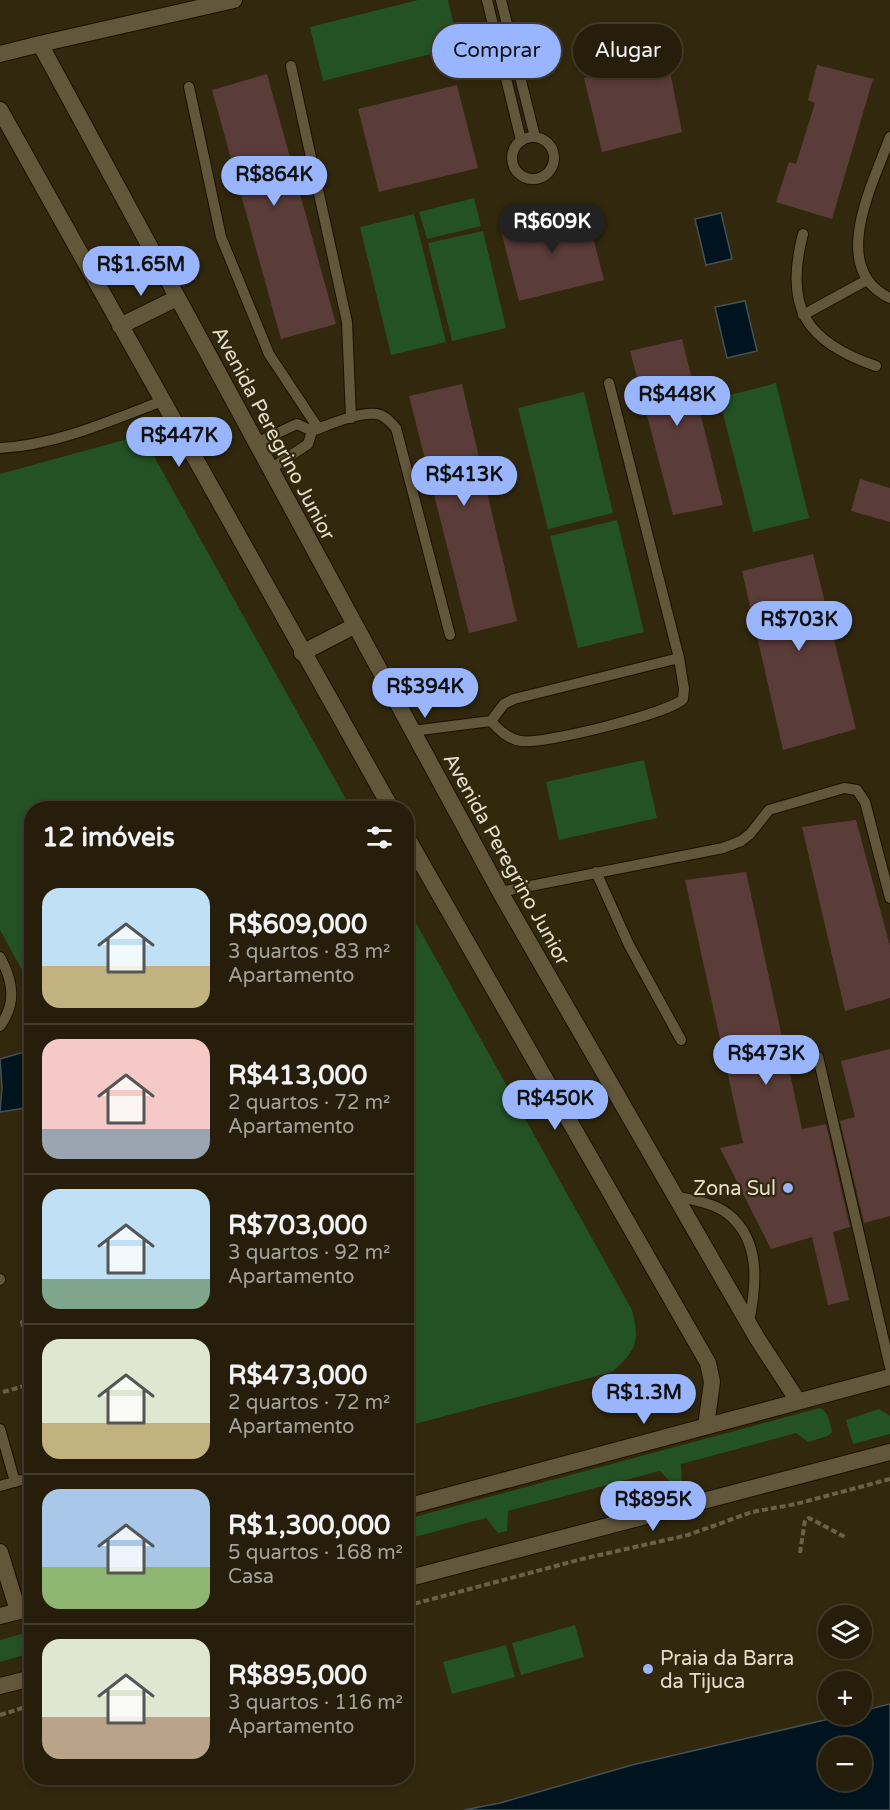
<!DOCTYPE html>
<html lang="pt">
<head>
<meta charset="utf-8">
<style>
	:root { --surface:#261e0a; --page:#322b18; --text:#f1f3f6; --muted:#a4a29c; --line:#423c2b; --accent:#98b5fd }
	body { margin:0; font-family:"Varela Round",sans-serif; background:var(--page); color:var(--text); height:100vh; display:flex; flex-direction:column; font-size:22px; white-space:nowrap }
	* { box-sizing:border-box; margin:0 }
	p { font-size:20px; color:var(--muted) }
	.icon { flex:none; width:33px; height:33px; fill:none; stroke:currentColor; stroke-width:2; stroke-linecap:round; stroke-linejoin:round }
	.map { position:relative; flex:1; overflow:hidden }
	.sheet { position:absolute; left:24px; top:801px; width:390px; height:984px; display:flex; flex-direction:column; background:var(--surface); border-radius:24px; box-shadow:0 3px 9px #0003,0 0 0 2px var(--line) }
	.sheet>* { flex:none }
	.hud { position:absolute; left:432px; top:24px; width:368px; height:54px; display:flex; gap:12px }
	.buttons { position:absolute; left:818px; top:1605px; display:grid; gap:12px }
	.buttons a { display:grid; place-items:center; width:54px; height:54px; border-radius:50%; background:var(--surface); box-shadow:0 3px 9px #0003,0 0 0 2px var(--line); font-size:30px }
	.price { position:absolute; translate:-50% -51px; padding:0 14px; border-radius:21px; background:var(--accent); color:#111; font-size:20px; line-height:39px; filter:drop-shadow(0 2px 3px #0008) }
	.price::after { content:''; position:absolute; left:50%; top:36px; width:18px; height:14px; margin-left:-9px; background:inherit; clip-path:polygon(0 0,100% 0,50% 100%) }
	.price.selected { background:#222; color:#fff }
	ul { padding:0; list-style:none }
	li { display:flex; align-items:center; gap:18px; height:150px; padding:0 18px }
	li+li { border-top:2px solid var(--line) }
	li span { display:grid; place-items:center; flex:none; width:168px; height:120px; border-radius:18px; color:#555 }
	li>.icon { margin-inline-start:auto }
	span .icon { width:72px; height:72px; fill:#fffc; stroke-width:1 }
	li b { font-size:26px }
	h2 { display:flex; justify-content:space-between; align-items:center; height:72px; padding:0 18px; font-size:26px }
	.chip { padding:0 21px; border-radius:27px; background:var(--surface); box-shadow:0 3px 9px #0003,0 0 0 2px var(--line); font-size:21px; line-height:54px }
	.chip.selected { background:var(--accent); color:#111 }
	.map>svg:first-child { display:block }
	.green { fill:#235224 }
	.water { fill:#001420; stroke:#445154; stroke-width:1.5; fill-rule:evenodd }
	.building { fill:#5a3c38 }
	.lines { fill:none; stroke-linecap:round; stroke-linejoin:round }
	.service-casing { stroke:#1a1100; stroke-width:12 }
	.minor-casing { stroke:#1a1100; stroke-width:18 }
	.tertiary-casing { stroke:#1a1100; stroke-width:18 }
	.secondary-casing { stroke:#1a1100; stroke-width:18 }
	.path { stroke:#696149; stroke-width:4; stroke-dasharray:6 3; stroke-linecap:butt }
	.service { stroke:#62573b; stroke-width:10 }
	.minor { stroke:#62573b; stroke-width:16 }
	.tertiary { stroke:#62573b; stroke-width:16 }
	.secondary { stroke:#62573b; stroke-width:16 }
	.poi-dot { fill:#98b5fd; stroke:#32280d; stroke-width:2 }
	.labels { text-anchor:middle; stroke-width:4.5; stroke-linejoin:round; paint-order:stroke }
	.street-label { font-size:20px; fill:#e4dece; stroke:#32280d }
	.poi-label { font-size:20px; fill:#e4dece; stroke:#32280d; text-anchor:end }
</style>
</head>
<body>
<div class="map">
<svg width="890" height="1810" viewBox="0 0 890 1810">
	<rect width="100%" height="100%" fill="#32280d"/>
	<!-- green -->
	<path class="green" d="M 418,0 L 448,0 L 459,47 L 323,81 L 310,27 Z
		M 474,198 L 481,226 L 427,239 L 419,212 Z
		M 414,214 L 446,342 L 391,355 L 360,227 Z
		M 483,231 L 506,328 L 452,341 L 428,243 Z
		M 776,383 L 809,518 L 753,532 L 719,398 Z
		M 584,392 L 613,513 L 548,529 L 518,408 Z
		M 142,435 L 351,808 L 32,808 L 31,986 L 0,930 L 0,474 Z
		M 617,520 L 644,632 L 578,648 L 550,536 Z
		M 644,760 L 657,818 L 559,840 L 546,782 Z
		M 407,907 L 632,1310 C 640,1343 637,1349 612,1372 L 407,1426 Z
		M 820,1408 C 829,1412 830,1423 832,1432 L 828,1436 L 808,1442 L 796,1433 L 681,1464 L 682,1484 L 674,1486 L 660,1471 L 508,1511 L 507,1531 L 498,1533 L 486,1518 L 407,1539 L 407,1519 Z
		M 879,1409 L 890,1416 L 890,1434 L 853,1444 L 846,1420 Z
		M 575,1625 L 584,1657 L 521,1675 L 512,1643 Z
		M 31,1631 L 31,1653 L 0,1662 L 0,1640 Z
		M 506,1645 L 515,1677 L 452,1694 L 443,1662 Z"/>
	<!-- water -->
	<path class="water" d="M 721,213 L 732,259 L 706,265 L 695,219 Z
		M 745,301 L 757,351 L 727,358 L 715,307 Z
		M 24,1052 L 31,1058 L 31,1107 L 0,1112 L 2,1088 L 0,1059 Z
		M 890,1704 L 890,1810 L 464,1810 L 500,1803 L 632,1765 L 846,1715 L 861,1714 L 861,1711 ZM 828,1748 L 861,1748 L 861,1780 L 828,1780 Z"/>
	<!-- building -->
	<path class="building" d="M 668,61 L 682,132 L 602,152 L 584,78 Z
		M 817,65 L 873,79 L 832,219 L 776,202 L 789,162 L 796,164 L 815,103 L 808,100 Z
		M 267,74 L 336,324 L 281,339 L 212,90 Z
		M 457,85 L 478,168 L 379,192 L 358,109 Z
		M 585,206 L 604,280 L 519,301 L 500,227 Z
		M 682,339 L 723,505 L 673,515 L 630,351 Z
		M 462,384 L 517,621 L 469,633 L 409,396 Z
		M 860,479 L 890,488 L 890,522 L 851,511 Z
		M 813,554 L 856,729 L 783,750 L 742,571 Z
		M 856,820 L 890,946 L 890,998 L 845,1011 L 802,827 Z
		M 746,872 L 802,1129 L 826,1124 L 850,1227 L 833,1232 L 849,1300 L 828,1305 L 812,1237 L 771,1249 L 720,1148 L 743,1143 L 685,880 Z
		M 890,1049 L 890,1216 L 864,1223 L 840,1121 L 855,1117 L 841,1061 Z"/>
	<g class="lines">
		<defs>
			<path id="service" d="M 487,0 L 521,140
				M 501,0 L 535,137
				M 291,66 L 347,322 L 351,418
				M 189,87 L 221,237 L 269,354 L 318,428
				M512 158a21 21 0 1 1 42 0a21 21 0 1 1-42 0Z
				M 890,137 C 874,182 827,269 890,298
				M 803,234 C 784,307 805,342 876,366
				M 803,315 L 867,280
				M 256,443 L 297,424 L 312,431 C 331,424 357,412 377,414 C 385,415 391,423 396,428 L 450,635
				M 0,448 C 56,445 110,421 162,401
				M 269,470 L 308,444 L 312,431
				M 491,721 C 499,730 508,739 521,741 C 542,745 670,713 683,699 L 684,689 L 679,658 L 609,383
				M 491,721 L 504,704 L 514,699 L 679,658
				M 412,731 L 491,721
				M 596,872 L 629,945 L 681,1040
				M 500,892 L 723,848 L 741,841 L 750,834 L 769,810 L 844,788 L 857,790 L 865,802 L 890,898
				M 0,957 C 13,981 17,1003 0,1026
				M 818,1057 L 890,1367
				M 675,1196 C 692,1200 715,1203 728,1214 C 762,1241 756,1287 749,1323
				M 0,1279 L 0,1280
				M 0,1429 L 15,1482
				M 0,1486 L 21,1480"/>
			<path id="minor" d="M 40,44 L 234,0
				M 30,1477 L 32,1484
				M 0,1552 L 18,1611"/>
			<path id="tertiary" d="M 0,54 L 40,44 L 500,892 L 757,1338 L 798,1401
				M 0,110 L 391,808
				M 120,326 L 177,298
				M 302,653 L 354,626
				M 406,836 L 708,1363 L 712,1382 L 706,1426"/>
			<path id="secondary" d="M 406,1507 L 890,1377
				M 406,1579 L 890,1452
				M 0,1616 L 32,1608
				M 0,1686 L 32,1678"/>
		</defs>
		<!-- service casing -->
		<use href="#service" class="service-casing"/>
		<!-- minor casing -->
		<use href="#minor" class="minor-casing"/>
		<!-- tertiary casing -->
		<use href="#tertiary" class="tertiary-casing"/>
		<!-- secondary casing -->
		<use href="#secondary" class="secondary-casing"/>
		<!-- path -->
		<path class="path" d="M 32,1319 L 22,1322 L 32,1360
			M 3,1392 L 28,1385 L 32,1368
			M 800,1553 L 805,1520 L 809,1518 L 845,1537
			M 406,1606 L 582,1559 L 688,1535 L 752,1512 L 796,1504 L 890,1479
			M 0,1715 L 32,1705
			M 24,1736 L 32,1738"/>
		<!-- service -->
		<use href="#service" class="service"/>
		<!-- minor -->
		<use href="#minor" class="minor"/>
		<!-- tertiary -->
		<use href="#tertiary" class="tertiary"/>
		<!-- secondary -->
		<use href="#secondary" class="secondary"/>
	</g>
	<!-- markers -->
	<g class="poi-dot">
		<circle cx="788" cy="1188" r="6"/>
		<circle cx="648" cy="1669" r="6"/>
	</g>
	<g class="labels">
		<!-- street labels -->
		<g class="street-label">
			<text transform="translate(274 433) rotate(62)" y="7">Avenida Peregrino Junior</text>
			<text transform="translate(507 859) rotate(61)" y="7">Avenida Peregrino Junior</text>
		</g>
		<!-- poi labels -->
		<g class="poi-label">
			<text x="776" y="1195">Zona Sul</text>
			<text x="660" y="1665" text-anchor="start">Praia da Barra<tspan x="660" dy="23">da Tijuca</tspan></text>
		</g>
	</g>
</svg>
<div class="buttons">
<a><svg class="icon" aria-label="layers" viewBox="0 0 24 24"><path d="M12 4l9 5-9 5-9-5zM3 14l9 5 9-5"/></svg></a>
<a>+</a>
<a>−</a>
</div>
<b class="price" style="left:274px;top:207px">R$864K</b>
<b class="price selected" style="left:552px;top:254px">R$609K</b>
<b class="price" style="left:141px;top:297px">R$1.65M</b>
<b class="price" style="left:677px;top:427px">R$448K</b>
<b class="price" style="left:179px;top:468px">R$447K</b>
<b class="price" style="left:464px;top:507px">R$413K</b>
<b class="price" style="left:799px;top:652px">R$703K</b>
<b class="price" style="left:425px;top:719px">R$394K</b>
<b class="price" style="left:766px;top:1086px">R$473K</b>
<b class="price" style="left:555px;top:1131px">R$450K</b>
<b class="price" style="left:644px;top:1425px">R$1.3M</b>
<b class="price" style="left:653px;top:1532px">R$895K</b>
<div class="hud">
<a class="chip selected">Comprar</a>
<a class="chip">Alugar</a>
</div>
<section class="sheet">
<h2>12 imóveis<svg class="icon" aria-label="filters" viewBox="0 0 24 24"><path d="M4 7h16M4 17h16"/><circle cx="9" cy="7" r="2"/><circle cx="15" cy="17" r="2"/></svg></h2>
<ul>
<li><span style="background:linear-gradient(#bfe0f5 65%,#c2b280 0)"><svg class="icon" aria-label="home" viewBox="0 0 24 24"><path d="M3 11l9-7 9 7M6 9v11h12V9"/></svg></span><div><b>R$609,000</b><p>3 quartos · 83 m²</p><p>Apartamento</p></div></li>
<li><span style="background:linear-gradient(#f6c9c9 75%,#9aa5b1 0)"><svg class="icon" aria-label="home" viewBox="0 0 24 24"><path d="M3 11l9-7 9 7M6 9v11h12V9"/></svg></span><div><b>R$413,000</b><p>2 quartos · 72 m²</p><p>Apartamento</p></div></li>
<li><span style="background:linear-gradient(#bfe0f5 75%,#7fa58c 0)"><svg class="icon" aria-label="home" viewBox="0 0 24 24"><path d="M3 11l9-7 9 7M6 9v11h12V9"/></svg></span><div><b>R$703,000</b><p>3 quartos · 92 m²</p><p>Apartamento</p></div></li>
<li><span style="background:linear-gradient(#dfe7d0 70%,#c2b280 0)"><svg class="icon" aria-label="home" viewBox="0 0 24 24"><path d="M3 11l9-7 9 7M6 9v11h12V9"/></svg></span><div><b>R$473,000</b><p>2 quartos · 72 m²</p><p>Apartamento</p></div></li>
<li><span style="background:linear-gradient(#a9c7e8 65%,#8fb573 0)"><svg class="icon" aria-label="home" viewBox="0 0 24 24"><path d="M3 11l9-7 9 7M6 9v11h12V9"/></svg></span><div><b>R$1,300,000</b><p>5 quartos · 168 m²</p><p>Casa</p></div></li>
<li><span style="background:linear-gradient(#dfe7d0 65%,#b9a48a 0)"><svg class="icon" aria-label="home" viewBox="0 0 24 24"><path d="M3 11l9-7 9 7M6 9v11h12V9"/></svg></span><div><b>R$895,000</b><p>3 quartos · 116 m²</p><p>Apartamento</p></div></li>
</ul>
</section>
</div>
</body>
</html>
